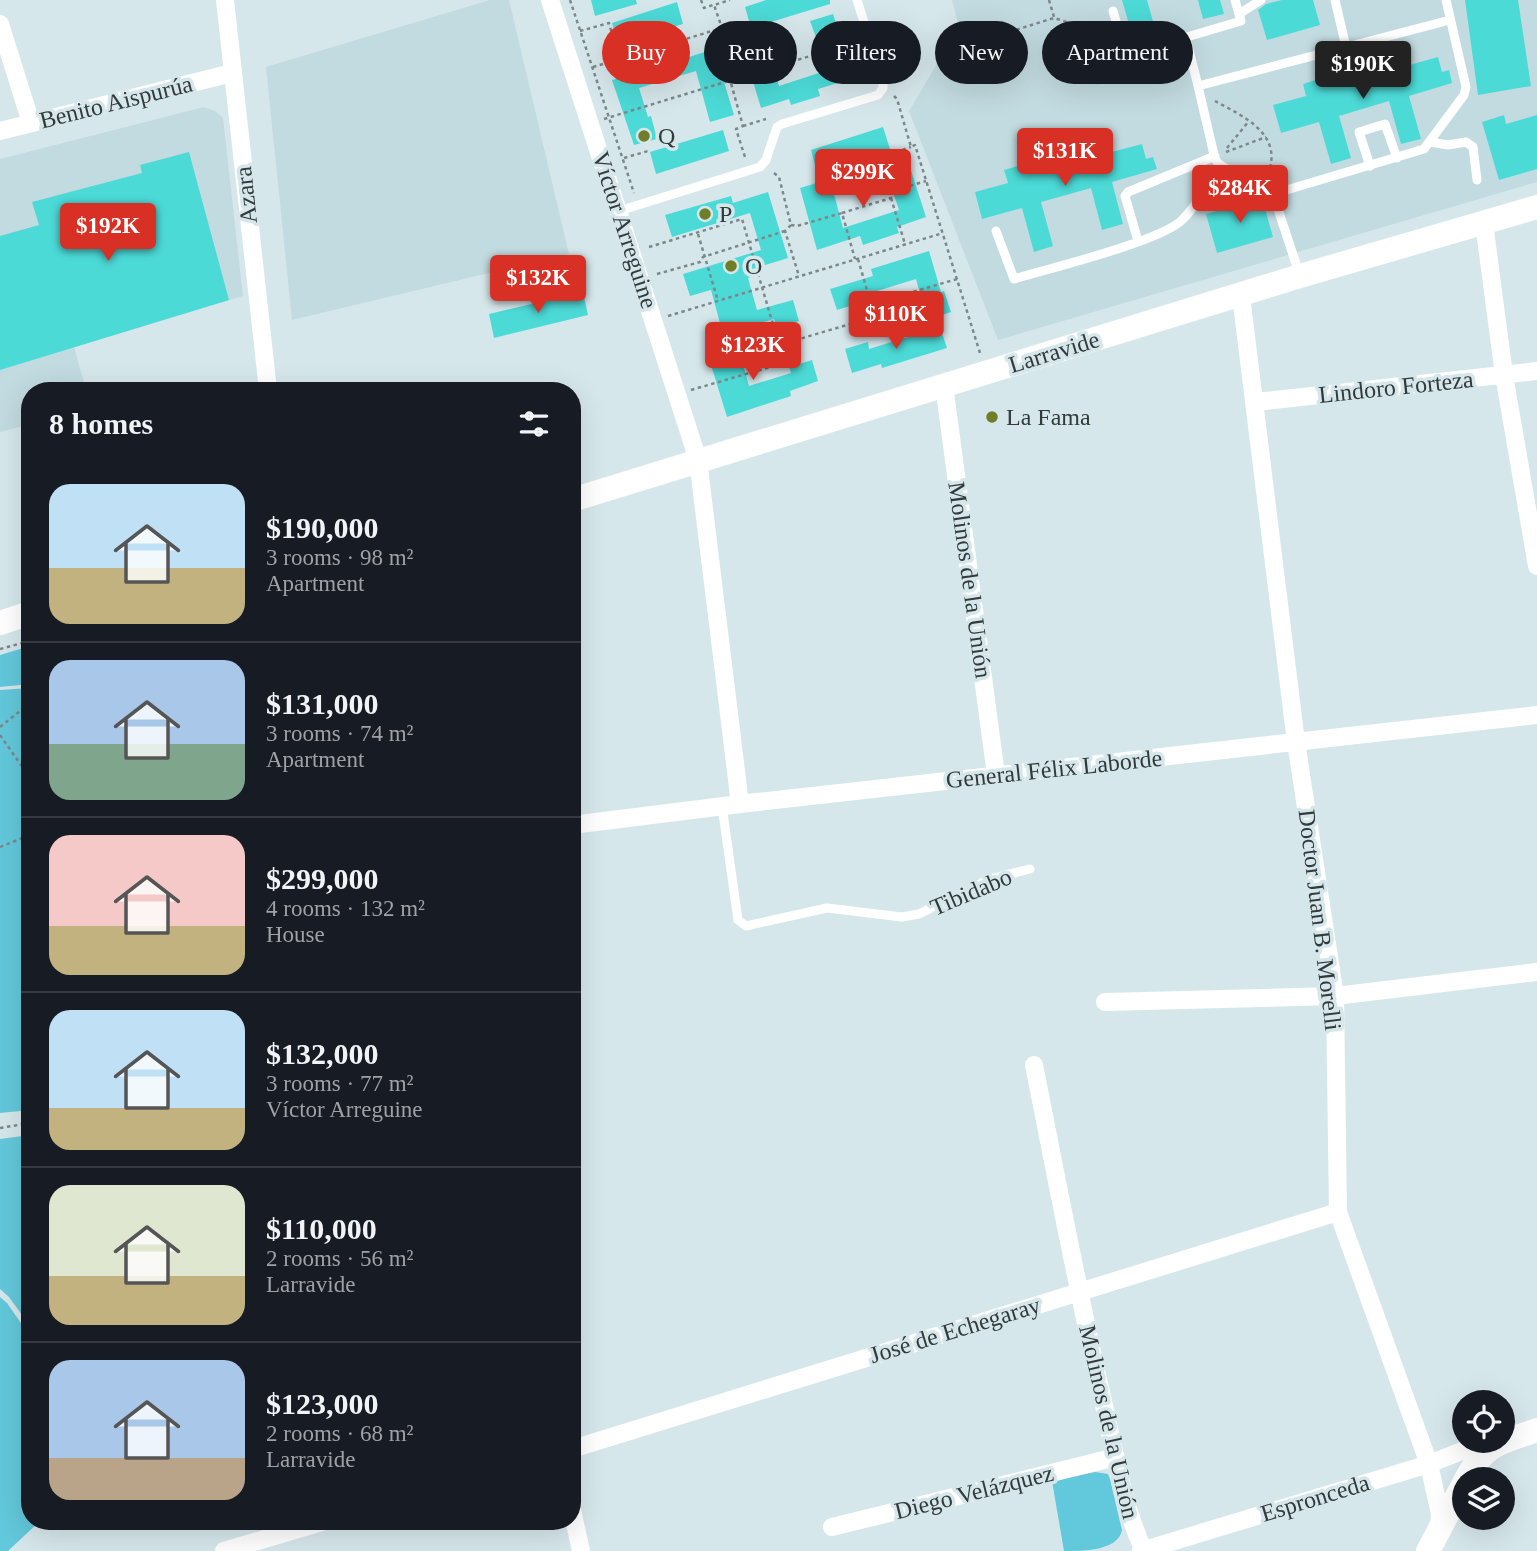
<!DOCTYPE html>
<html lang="en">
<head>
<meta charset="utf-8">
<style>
	:root { --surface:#171b24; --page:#242831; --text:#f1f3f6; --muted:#9ea1a6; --line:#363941; --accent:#d93025 }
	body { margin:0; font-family:Georgia,serif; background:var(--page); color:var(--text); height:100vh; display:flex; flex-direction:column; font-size:26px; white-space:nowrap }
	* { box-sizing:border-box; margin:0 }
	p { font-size:23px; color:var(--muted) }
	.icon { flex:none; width:38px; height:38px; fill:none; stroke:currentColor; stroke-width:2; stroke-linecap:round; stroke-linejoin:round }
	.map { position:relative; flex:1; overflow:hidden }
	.drawer { position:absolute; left:21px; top:382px; width:560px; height:1148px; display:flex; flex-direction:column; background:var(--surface); border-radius:28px; box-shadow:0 7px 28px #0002 }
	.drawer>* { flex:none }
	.banner { position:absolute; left:602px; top:21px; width:665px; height:63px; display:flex; gap:14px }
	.controls { position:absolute; left:1452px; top:1390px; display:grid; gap:14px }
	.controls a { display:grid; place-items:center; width:63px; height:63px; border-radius:50%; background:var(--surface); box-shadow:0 7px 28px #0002; font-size:35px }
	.price { position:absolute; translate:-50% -60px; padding:0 16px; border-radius:7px; background:var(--accent); color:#fff; font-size:23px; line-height:46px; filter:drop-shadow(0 2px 4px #0008) }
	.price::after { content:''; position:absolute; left:50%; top:42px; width:21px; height:16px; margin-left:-10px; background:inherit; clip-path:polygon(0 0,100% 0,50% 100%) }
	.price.current { background:#222; color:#fff }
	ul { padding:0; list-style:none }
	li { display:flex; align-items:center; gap:21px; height:175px; padding:0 28px }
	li+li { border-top:2px solid var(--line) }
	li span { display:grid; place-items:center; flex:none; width:196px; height:140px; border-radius:21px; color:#555 }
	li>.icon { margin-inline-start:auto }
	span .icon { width:84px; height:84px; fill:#fffc; stroke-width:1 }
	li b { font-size:30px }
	h2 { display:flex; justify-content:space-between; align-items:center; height:84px; padding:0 28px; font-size:30px }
	.pill { padding:0 24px; border-radius:32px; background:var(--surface); box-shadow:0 7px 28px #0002; font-size:24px; line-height:63px }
	.pill.current { background:var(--accent); color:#fff }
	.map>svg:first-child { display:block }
	.built { fill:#c2dbe0 }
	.green { fill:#62c8db }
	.building { fill:#4cdad7 }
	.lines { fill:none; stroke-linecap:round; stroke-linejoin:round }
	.path { stroke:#7d888b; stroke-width:2.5; stroke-dasharray:3.5 3.5; stroke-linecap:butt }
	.lane { stroke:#fff; stroke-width:9 }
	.street { stroke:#fff; stroke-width:18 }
	.secondary { stroke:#fff; stroke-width:24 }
	.poi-dot { fill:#707d29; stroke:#d6e7eb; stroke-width:2.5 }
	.labels { text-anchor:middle; stroke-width:7; stroke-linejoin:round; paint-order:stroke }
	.street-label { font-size:24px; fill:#333a3b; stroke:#d6e7eb }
	.poi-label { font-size:24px; fill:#333a3b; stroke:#d6e7eb; text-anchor:start }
</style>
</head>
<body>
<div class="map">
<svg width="1537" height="1551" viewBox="0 0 1537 1551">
	<rect width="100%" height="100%" fill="#d6e7eb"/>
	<!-- built -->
	<path class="built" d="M 490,0 L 509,0 L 569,254 L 292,320 L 266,67 Z
		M 952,0 L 1537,0 L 1537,182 L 998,340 L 909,111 L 959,27 Z
		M 204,107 L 215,111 L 223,118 L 243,296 L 74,347 L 86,390 L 30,390 L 30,424 L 0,432 L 0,159 Z"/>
	<!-- green -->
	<path class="green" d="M 30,646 L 30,684 L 0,687 L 0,655 Z
		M 30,688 L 30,1110 L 0,1113 L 0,690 Z
		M 30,1135 L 30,1326 L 9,1297 L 0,1289 L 0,1139 Z
		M 0,1297 L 7,1303 L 30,1336 L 30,1521 L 40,1521 L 8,1551 L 0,1551 Z
		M 1095,1472 L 1108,1474 L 1110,1479 L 1122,1530 C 1118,1551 1083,1551 1064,1551 L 1052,1481 Z"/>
	<!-- building -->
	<path class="building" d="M 591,0 L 636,0 L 637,4 L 595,16 Z
		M 766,0 L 830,0 L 830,4 L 751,28 L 745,7 Z
		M 1122,0 L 1147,0 L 1156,32 L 1133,38 Z
		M 1198,0 L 1220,0 L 1224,14 L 1203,19 Z
		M 1282,0 L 1313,0 L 1320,25 L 1267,40 L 1258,10 L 1266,4 Z
		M 1465,0 L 1518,0 L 1531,86 L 1478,95 Z
		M 677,2 L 683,24 L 618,44 L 612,23 Z
		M 833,14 L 854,78 L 818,89 L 820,96 L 791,105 L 789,99 L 761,108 L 741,42 L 764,35 L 779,86 L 828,70 L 810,21 Z
		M 714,49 L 734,115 L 710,122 L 696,71 L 639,88 L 648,117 L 651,116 L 657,139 L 634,145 L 612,80 L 649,70 L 647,63 L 684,52 L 686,58 Z
		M 1402,54 L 1406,66 L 1438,57 L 1442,72 L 1449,70 L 1452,83 L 1409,96 L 1421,139 L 1401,144 L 1389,101 L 1339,116 L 1351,158 L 1331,164 L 1319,122 L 1281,133 L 1273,105 L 1306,96 L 1303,84 L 1332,75 L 1336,87 L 1375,75 L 1371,62 Z
		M 1504,115 L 1506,124 L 1537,115 L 1537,169 L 1499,180 L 1482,122 Z
		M 883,127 L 890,149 L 817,172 L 811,150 Z
		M 723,130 L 729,151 L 656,174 L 650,152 Z
		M 1105,141 L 1108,153 L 1142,144 L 1146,159 L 1153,157 L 1157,169 L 1112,182 L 1123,224 L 1102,230 L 1091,188 L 1041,202 L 1053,246 L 1034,252 L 1022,208 L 982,219 L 975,192 L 1008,183 L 1004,170 L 1035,161 L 1039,174 L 1078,163 L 1075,150 Z
		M 189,152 L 229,300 L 0,370 L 0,236 L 39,225 L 32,202 L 142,173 L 140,165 Z
		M 906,155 L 926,217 L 897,227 L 899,233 L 863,245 L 860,236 L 817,250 L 800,188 L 830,179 L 843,228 L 899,210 L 883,162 Z
		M 768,192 L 788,258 L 752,269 L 754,276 L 748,278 L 757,310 L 793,300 L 799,321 L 777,327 L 774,319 L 723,334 L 711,290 L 690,296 L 683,274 L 761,250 L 750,213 L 672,237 L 665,215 L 731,196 L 733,203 Z
		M 1262,198 L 1273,237 L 1217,253 L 1206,214 Z
		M 929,251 L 941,292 L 944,291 L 951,312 L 927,320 L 916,279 L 864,295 L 866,301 L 837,310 L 830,289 L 873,276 L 871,269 Z
		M 583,292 L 588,315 L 494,338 L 489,314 Z
		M 940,327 L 947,348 L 882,368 L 881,364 L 852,373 L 845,349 L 868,342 L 869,349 Z
		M 737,343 L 749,386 L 791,373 L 789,367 L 812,360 L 818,381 L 790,391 L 791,396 L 727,417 L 707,352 Z"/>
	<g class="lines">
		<!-- path -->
		<path class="path" d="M 570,0 L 634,193
			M 701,0 L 704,8 L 713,5
			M 1049,0 L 1054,17
			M 716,30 L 743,126 L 736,129 L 745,157
			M 580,31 L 609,23 L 619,59
			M 983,40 L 1054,18 L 1067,22 L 1111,46
			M 593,67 L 722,28 L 714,5 L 730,0
			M 1097,84 L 1112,55
			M 894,96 L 897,99 L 911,147 L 915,145 L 980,353
			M 1215,101 C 1235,112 1267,126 1271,151 C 1273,160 1269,170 1268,178
			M 604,119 L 856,42
			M 743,126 L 766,119
			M 1227,148 L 1249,121
			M 1226,152 L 1266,137
			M 624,158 L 648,151
			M 774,173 L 779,177 L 791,225 L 785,231 L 799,276
			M 890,192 L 926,181
			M 891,198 L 905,244
			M 842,213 L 891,198 L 878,158 L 911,147
			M 791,225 L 797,226 L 842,213 L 855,259
			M 698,234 L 718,301
			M 649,247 L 742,219 L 779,345 L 874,317 L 871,304
			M 858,259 L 871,304 L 957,279
			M 657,274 L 700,262 L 703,257 L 785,231
			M 668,316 L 943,233
			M 752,372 L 743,340 L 775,331
			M 691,390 L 784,363 L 779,345
			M 0,649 L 30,641
			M 0,727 L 30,703
			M 0,735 L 30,778
			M 0,847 L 30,835
			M 0,1128 L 30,1123"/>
		<!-- lane -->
		<path class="lane" d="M 1335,0 L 1346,47
			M 1446,0 L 1466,87 L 1464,95 L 1424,149 L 1273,194 L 1256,188 L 1219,164 L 1215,159 L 1198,86 L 1450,20
			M 1113,11 L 1126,55 L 1241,21 L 1235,0
			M 1239,14 L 1261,0
			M 1186,38 L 1198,86
			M 1430,142 L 1448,145 L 1466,142 L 1473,147 L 1477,180
			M 1370,166 L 1359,132 L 1385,124 L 1397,158
			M 1273,194 L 1300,276
			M 619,211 L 760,167 L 766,160 L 777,127 L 782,124 L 878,95 L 883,88 L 883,83 L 857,0
			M 996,231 L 1014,279 C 1047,269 1163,241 1183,219 C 1198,204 1209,183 1219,164
			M 1138,241 L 1125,196 L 1128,192 L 1215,156
			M 722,806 L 738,920 L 746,926 L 827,908 L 902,917 L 919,914 L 935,906 L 951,904 L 986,880 L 1030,869"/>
		<!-- street -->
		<path class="street" d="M 225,0 L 268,390
			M 550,0 L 698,460 L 740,804
			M 0,24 L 31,123
			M 0,131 L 232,73
			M 1484,223 L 1504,375 L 1537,566
			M 1241,296 L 1296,742 L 1335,996 L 1338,1212 L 1429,1464 L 1440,1514 L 1439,1528
			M 944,385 L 996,775
			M 1256,402 L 1537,371
			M 572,825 L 740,804 L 1537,715
			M 1105,1002 L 1335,996 L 1537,972
			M 1034,1065 C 1056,1176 1077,1287 1102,1397 C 1114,1448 1122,1504 1144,1551
			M 572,1449 L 1338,1212
			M 572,1510 L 581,1551
			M 832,1527 L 1116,1457
			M 224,1551 L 325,1521
			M 1141,1551 L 1429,1464 L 1472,1447 L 1488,1448"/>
		<!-- secondary -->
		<path class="secondary" d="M 572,500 L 1300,276 L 1537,207
			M 0,623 L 30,613
			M 1466,1479 C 1485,1443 1501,1443 1537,1430
			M 1428,1551 L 1465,1481"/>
	</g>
	<!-- markers -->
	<g class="poi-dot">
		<circle cx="644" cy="136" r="7"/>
		<circle cx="705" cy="214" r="7"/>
		<circle cx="731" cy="266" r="7"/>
		<circle cx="992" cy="417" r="7"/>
	</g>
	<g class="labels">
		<!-- street labels -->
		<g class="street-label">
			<text transform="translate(116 102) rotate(-14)" y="8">Benito Aispurúa</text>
			<text transform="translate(246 195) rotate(-96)" y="8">Azara</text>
			<text transform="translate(625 230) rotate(72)" y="8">Víctor Arreguine</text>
			<text transform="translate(1054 352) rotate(-17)" y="8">Larravide</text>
			<text transform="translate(1396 387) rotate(-6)" y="8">Lindoro Forteza</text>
			<text transform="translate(970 580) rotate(82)" y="8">Molinos de la Unión</text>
			<text transform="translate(1054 769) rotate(-6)" y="8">General Félix Laborde</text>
			<text transform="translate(971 892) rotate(-23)" y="8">Tibidabo</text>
			<text transform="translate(1320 920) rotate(83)" y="8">Doctor Juan B. Morelli</text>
			<text transform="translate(955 1330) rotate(-17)" y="8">José de Echegaray</text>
			<text transform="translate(1109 1422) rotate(77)" y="8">Molinos de la Unión</text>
			<text transform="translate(974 1492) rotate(-14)" y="8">Diego Velázquez</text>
			<text transform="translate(1315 1498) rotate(-17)" y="8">Espronceda</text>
		</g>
		<!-- poi labels -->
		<g class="poi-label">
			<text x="658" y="144">Q</text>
			<text x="719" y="222">P</text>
			<text x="745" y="274">O</text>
			<text x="1006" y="425">La Fama</text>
		</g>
	</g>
</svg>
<div class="controls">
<a><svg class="icon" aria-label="locate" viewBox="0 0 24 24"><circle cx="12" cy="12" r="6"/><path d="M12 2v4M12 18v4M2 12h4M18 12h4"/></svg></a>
<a><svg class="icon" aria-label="layers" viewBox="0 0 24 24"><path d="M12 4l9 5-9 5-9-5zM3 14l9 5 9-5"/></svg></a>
</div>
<b class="price current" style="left:1363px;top:101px">$190K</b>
<b class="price" style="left:1065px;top:188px">$131K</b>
<b class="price" style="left:863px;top:209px">$299K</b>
<b class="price" style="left:1240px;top:225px">$284K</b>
<b class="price" style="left:108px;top:263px">$192K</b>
<b class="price" style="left:538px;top:315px">$132K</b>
<b class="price" style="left:896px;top:351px">$110K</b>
<b class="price" style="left:753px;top:382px">$123K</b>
<div class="banner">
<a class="pill current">Buy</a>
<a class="pill">Rent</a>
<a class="pill">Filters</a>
<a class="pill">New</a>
<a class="pill">Apartment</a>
</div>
<section class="drawer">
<h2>8 homes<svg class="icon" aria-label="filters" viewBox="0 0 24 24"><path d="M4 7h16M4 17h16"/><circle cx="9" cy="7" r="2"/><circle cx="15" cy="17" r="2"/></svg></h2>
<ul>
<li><span style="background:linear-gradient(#bfe0f5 60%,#c2b280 0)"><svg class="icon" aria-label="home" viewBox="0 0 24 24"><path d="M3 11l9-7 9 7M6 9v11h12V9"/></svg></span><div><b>$190,000</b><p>3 rooms · 98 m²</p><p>Apartment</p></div></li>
<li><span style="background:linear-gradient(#a9c7e8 60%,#7fa58c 0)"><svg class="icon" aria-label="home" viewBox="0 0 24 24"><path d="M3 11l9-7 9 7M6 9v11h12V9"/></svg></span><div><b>$131,000</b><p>3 rooms · 74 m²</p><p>Apartment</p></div></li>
<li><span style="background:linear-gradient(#f6c9c9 65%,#c2b280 0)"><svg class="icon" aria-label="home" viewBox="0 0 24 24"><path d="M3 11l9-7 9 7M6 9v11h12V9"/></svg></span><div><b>$299,000</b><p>4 rooms · 132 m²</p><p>House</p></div></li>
<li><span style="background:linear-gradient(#bfe0f5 70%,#c2b280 0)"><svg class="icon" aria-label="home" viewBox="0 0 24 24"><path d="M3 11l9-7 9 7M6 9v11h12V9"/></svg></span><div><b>$132,000</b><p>3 rooms · 77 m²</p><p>Víctor Arreguine</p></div></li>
<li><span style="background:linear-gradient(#dfe7d0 65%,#c2b280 0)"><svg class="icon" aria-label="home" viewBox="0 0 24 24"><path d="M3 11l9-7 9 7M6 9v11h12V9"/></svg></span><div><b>$110,000</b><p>2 rooms · 56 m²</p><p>Larravide</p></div></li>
<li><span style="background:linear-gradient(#a9c7e8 70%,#b9a48a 0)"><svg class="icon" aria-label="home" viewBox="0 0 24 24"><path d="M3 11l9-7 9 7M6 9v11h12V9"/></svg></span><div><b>$123,000</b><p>2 rooms · 68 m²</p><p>Larravide</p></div></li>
</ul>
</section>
</div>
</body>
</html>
